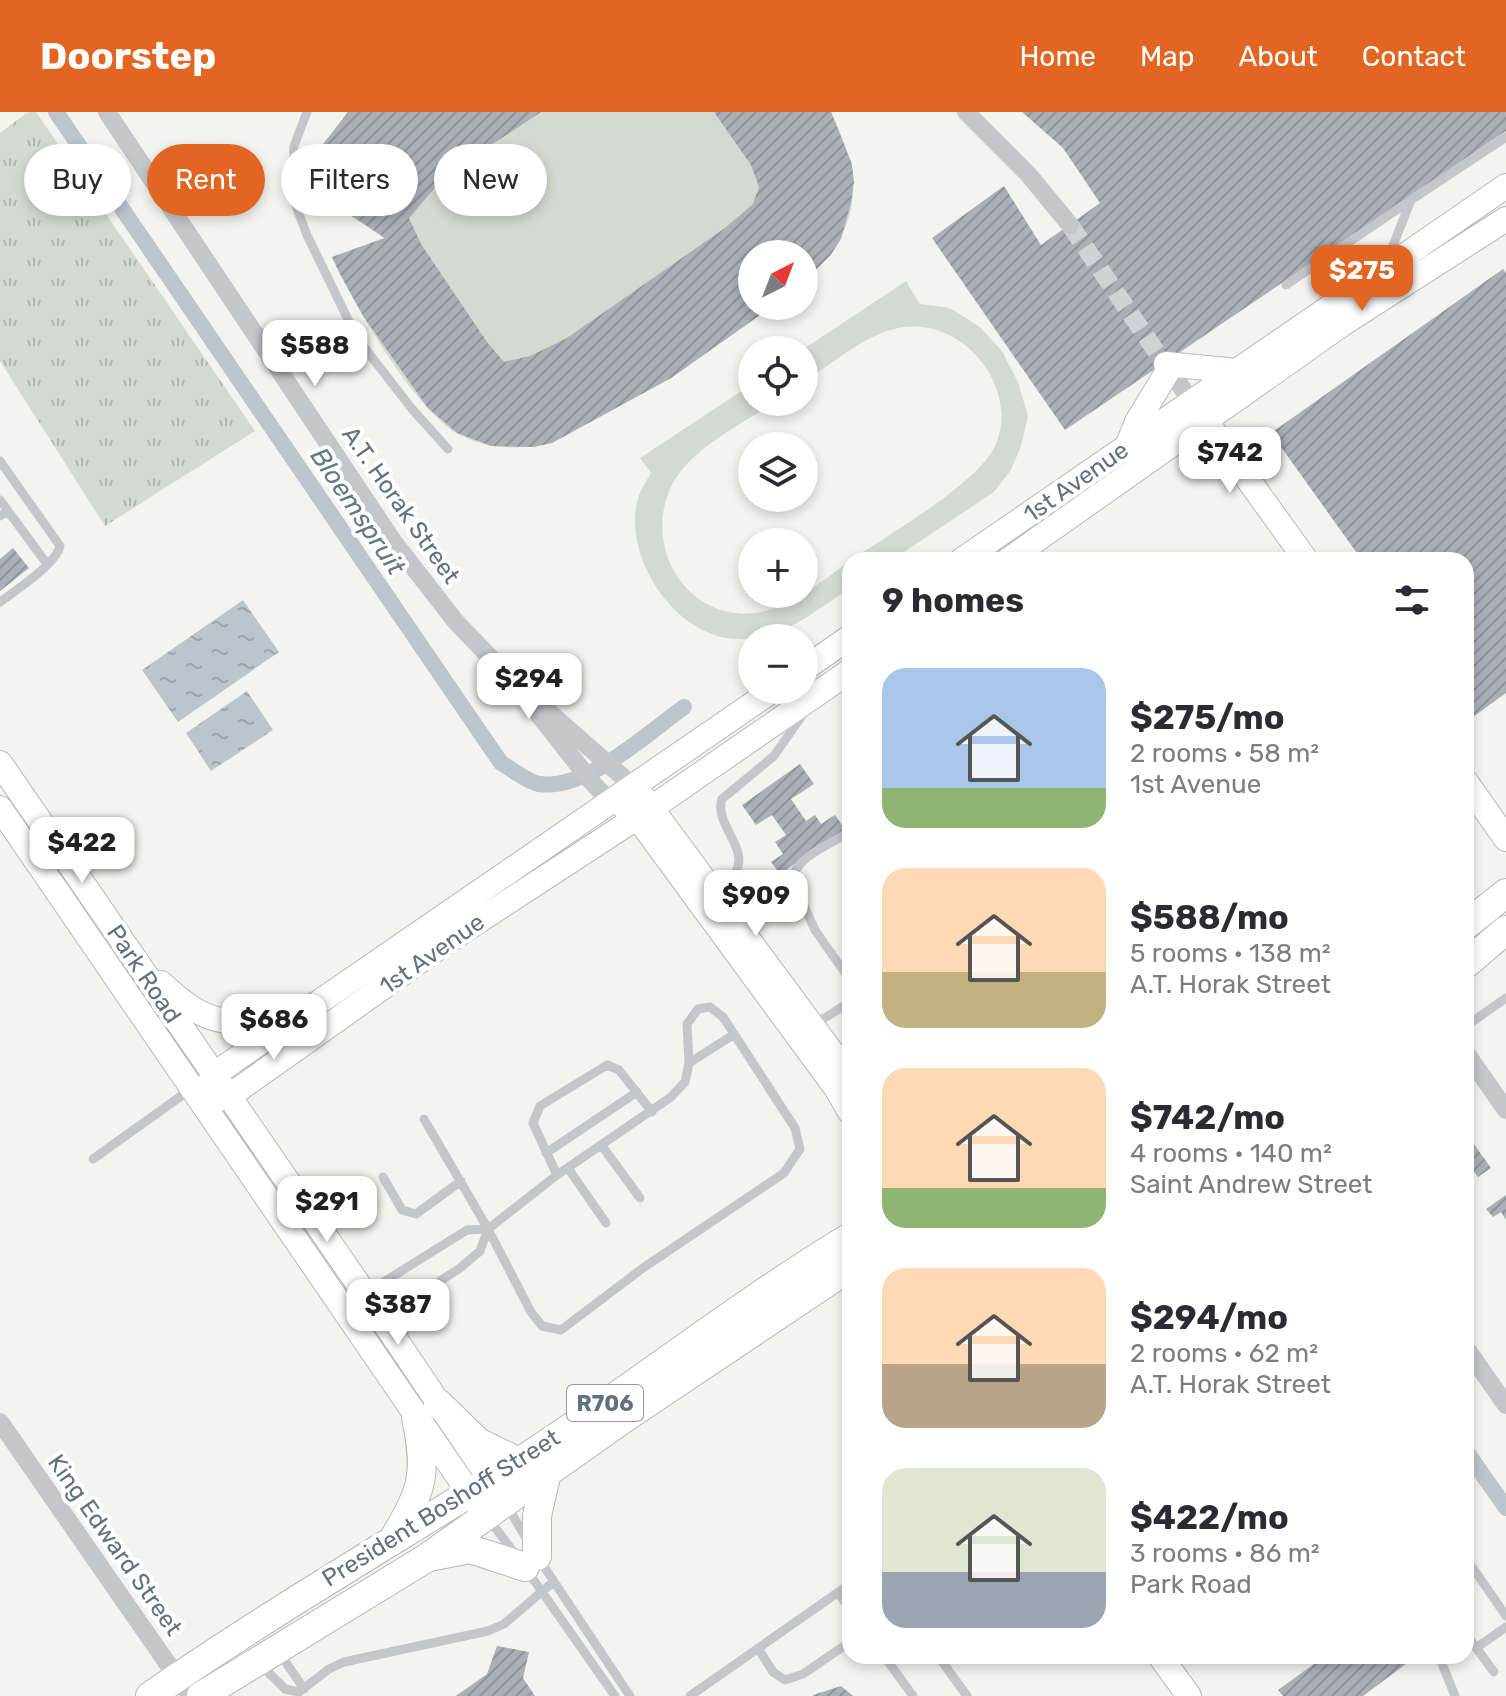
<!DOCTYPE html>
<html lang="en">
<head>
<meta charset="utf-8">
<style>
	:root { --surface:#fff; --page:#f2f2f3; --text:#2b2b33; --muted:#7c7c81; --accent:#e26521 }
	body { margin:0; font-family:Rubik,sans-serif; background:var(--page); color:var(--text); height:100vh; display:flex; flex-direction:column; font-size:30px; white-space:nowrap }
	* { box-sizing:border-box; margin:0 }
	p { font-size:26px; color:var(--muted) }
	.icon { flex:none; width:44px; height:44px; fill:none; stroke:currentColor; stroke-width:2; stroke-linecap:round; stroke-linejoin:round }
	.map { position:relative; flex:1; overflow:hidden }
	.side { position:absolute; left:842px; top:440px; width:632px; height:1112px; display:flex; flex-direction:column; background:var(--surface); border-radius:24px; box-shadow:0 4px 12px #0003 }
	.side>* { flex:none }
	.guide { position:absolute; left:24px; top:32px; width:698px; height:72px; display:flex; gap:16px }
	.needle { width:52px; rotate:42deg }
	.tools { position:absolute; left:738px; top:128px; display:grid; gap:16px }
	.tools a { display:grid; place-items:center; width:80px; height:80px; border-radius:50%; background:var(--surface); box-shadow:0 4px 12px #0003; font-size:40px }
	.price { position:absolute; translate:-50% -68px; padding:0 18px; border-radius:16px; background:#fff; color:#222; font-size:26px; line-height:52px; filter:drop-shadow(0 2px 4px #0008) }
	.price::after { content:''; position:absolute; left:50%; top:48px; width:24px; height:18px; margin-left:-12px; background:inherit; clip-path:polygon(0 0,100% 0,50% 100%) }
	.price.current { background:var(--accent); color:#fff }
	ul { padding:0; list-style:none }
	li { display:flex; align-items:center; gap:24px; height:200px; padding:0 40px }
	li span { display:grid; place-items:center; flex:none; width:224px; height:160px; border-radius:24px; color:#555 }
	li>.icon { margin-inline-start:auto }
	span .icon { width:96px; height:96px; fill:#fffc; stroke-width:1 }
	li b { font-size:34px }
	h2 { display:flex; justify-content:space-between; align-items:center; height:96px; padding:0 40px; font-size:34px }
	.pill { padding:0 28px; border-radius:36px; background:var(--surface); box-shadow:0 4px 12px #0003; font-size:28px; line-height:72px }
	.pill.current { background:var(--accent); color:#fff }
	header { display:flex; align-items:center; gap:48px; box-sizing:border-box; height:112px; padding:0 40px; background:var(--accent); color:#fff }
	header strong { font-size:38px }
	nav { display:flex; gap:44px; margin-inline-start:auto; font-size:28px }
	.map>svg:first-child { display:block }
	.grass { fill:url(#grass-tufts) }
	.pitch { fill:#d3dbd1 }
	.water { fill:url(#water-ripples) }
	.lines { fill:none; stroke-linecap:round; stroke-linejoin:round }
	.canal { stroke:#bcc5cb; stroke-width:16 }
	.building { fill:url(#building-hatch) }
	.street-tunnel { stroke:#cfd3d4; stroke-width:18; stroke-dasharray:18 9; stroke-linecap:butt }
	.secondary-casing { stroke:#b6b9be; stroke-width:26 }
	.primary-casing { stroke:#b4b7bc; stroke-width:30 }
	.lane { stroke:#c4c6ca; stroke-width:9 }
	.street { stroke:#c4c6ca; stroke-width:18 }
	.secondary { stroke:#fff; stroke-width:24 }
	.primary { stroke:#fff; stroke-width:28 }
	.labels { text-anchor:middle; stroke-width:8; stroke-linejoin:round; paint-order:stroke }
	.shield { fill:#fff; stroke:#929ba7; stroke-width:2 }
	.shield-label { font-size:22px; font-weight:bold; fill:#637081 }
	.street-label { font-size:24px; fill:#637081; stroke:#fff }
	.water-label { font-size:26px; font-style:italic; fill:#637885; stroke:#fff }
</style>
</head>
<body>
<header>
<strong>Doorstep</strong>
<nav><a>Home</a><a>Map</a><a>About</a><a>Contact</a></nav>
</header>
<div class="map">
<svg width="1506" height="1584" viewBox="0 0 1506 1584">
	<defs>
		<pattern id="grass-tufts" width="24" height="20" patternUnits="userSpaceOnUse" patternTransform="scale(2)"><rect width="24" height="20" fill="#d3dbd1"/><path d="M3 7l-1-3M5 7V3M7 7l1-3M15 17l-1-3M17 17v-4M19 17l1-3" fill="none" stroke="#afb6af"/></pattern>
		<pattern id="water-ripples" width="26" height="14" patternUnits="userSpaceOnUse" patternTransform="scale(2)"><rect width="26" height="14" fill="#bcc5cb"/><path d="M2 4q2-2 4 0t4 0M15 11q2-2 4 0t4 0" fill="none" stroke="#9ca4aa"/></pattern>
		<pattern id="building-hatch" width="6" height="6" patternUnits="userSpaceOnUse" patternTransform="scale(2)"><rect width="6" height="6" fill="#aab0b6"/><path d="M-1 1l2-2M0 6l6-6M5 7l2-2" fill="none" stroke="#8e9499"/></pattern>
	</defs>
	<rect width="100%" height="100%" fill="#f3f4ef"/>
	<!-- grass -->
	<path class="grass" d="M 28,0 L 36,0 L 255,319 L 105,414 L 0,249 L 0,21 Z"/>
	<!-- pitch -->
	<path class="pitch" d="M 348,0 L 831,0 C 864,67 863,118 804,169 L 804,142 L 752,142 L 752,194 L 773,194 L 671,266 L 552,331 C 521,338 485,338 456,321 C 413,295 353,191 332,145 L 384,126 L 296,67 Z
		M 906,169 L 920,192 L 950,196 L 980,215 L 1002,239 L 1018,270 L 1028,304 L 1021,334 L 1011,358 L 994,380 L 892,448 L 851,448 C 888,423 975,373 994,336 C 1022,279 966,207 904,215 C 867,220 835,250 804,270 L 802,238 Z
		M 752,272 L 752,290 L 775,290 C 742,312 688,338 671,375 C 643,435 686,508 755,501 C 791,497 821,469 850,449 L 850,476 C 816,499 784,526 742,527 C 677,530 619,443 639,383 C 642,375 647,368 651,361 L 640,346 Z"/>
	<!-- water -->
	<path class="water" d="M 243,488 L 279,540 L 178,610 L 142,558 Z
		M 247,579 L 273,618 L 211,659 L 186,621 Z"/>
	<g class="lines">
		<!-- canal -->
		<path class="canal" d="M 56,0 L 501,651 C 512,657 527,670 539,672 C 586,679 648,621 684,595
			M 1466,1339 L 1506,1396"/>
	</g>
	<!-- building -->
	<path class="building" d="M 348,0 L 541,0 L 446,63 L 409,106 L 421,132 L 487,230 L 504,250 L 530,244 L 567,226 L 725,116 L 753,92 L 759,75 L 751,53 L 714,0 L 831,0 L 852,52 L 854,70 L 851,91 L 841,127 L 830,144 L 804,169 L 804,142 L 752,142 L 752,194 L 773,194 L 671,266 L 552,331 L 534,335 L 491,334 L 457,321 L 428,296 L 363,204 L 340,162 L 332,145 L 385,126 L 296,67 Z
		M 1022,0 L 1506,0 L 1506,19 L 1065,318 L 932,126 L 1004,74 L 1041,133 L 1100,91 L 1063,36 Z
		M 1503,157 L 1506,161 L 1506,581 L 1466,610 L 1466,448 L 1355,448 L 1359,444 L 1271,321 Z
		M 13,436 L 29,456 L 0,479 L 0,447 Z
		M 800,652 L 814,672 L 791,687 L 806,709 L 815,703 L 821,712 L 835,703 L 845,717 L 780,762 L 771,750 L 783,742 L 775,730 L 786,723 L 772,703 L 756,713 L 742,693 Z
		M 1466,1021 L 1491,1056 L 1478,1065 L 1466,1049 Z
		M 1506,1083 L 1506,1108 L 1501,1100 L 1493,1105 L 1486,1097 Z
		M 497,1534 L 529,1540 L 523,1566 L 535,1584 L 456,1584 L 487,1562 Z
		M 1325,1544 L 1400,1544 L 1406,1552 L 1363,1584 L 1283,1584 L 1278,1578 Z
		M 841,1574 L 853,1584 L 813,1584 L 813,1583 Z"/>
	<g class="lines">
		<!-- street-tunnel -->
		<path class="street-tunnel" d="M 1070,113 L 1164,251"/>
		<defs>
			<path id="secondary" d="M 1166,252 L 1237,259
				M 1196,295 L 1306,448
				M 1128,332 L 1137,310 L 1169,257
				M 962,448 L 1506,74
				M 1008,448 L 1344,211 L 1506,107
				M 804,557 L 850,525
				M 0,651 L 365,1182 L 500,1382
				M 1466,670 L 1506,727
				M 643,685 L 850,965
				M 0,696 L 479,1395
				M 625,696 L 637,705 L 836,976 L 850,1000
				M 161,871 C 211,918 231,914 295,901
				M 207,977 L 213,963 L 773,578
				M 213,988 L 228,985 L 448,829 L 653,695 L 850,559
				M 1160,1544 L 1189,1584"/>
			<path id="primary" d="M 1466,813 L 1506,781
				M 1466,852 L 1506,818
				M 438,1291 L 478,1330 L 519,1350
				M 395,1424 C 424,1376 427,1360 416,1305
				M 434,1444 L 470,1437 L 525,1455
				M 537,1444 L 537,1404 L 547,1360
				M 150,1584 C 270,1501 396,1428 519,1350 C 631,1278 736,1194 850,1125
				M 201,1584 L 425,1447 L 626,1305 L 850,1155"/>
		</defs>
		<!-- secondary casing -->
		<use href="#secondary" class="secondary-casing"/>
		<!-- primary casing -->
		<use href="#primary" class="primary-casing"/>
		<!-- lane -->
		<path class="lane" d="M 307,0 L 294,34 L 292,84 L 307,123 L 357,226 L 412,297 L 448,337
			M 1388,146 L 1411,88 L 1506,25
			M 1286,173 L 1411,88
			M 0,349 L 60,434 C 56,452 15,479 0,490
			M 0,388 L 8,399 L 0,404
			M 8,399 L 47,452
			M 850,720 C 831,732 796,744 792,768 L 815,818 L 850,868
			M 717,781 C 723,775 731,768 735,761 C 751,738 713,711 722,687 L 774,644 L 806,598
			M 815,912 L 850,890
			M 1466,914 L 1506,886
			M 689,951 L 733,923
			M 602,1034 L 640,1086
			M 546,1041 L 637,980
			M 93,1047 L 191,977
			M 568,1056 L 606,1111
			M 557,1063 L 533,1011 L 540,994 L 607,953 L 619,958 L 652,1000
			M 383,1065 L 402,1098 L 416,1102 L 461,1069
			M 366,1181 L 467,1118 L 488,1117
			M 382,1207 L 460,1156 L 480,1139 L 488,1117 L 557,1063 L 671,985 L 685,970 L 689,951 L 687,912 L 698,897 L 710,895 L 723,905 L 795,1016 L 800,1037 L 784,1061 L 643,1156 L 561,1218 L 542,1214 L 531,1200 L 488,1117 L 424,1007
			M 506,1392 L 529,1431
			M 488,1406 L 515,1442
			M 1466,1446 L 1506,1504
			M 539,1447 L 630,1584
			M 526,1457 L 615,1584
			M 838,1481 L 850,1497
			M 1466,1522 L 1494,1560
			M 758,1536 L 773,1560 L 785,1568 L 803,1562 L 850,1530
			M 1476,1536 L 1506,1515
			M 278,1539 L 304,1577
			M 884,1544 L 913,1584
			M 938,1544 L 967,1584
			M 1439,1544 L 1455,1584
			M 261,1553 L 285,1577 L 299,1580 L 329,1557 L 344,1550 L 488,1519 L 504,1512 L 552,1471
			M 690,1584 L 850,1472"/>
		<!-- street -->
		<path class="street" d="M 107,0 L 393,429 L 456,510 L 509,565 L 590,668 L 602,681 L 614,688
			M 966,0 L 1028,62 L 1070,113
			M 1164,251 L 1192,290
			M 532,585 L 633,674
			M 1466,941 L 1506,998
			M 1466,1236 L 1506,1293
			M 0,1310 L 190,1584"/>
		<!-- secondary -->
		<use href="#secondary" class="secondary"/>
		<!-- primary -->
		<use href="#primary" class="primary"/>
	</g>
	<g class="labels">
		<!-- shield labels -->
		<rect class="shield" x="567" y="1273" width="76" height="36" rx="6"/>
		<g class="shield-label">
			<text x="605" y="1299">R706</text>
		</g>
		<!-- street labels -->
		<g class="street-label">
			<text transform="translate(1076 370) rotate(-35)" y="8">1st Avenue</text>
			<text transform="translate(401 393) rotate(55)" y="8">A.T. Horak Street</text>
			<text transform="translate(432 842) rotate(-35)" y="8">1st Avenue</text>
			<text transform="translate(144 862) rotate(56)" y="8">Park Road</text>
			<text transform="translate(441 1396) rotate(-32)" y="8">President Boshoff Street</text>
			<text transform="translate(115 1433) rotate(55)" y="8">King Edward Street</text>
		</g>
		<!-- water labels -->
		<g class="water-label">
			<text transform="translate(358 399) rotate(56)" y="9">Bloemspruit</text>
		</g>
	</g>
</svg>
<div class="tools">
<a><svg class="needle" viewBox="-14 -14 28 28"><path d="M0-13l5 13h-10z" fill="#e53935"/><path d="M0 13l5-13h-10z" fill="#7c7c81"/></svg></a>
<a><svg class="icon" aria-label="locate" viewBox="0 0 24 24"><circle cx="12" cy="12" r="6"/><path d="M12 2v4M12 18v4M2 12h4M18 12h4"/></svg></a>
<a><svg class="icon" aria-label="layers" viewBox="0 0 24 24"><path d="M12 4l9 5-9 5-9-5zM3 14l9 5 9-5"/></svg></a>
<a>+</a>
<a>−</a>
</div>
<b class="price current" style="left:1362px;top:201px">$275</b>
<b class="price" style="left:315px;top:276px">$588</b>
<b class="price" style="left:1230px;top:383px">$742</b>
<b class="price" style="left:529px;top:609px">$294</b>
<b class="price" style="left:82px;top:773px">$422</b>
<b class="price" style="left:756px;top:826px">$909</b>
<b class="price" style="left:274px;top:950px">$686</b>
<b class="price" style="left:327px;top:1132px">$291</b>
<b class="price" style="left:398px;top:1235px">$387</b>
<div class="guide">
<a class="pill">Buy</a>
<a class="pill current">Rent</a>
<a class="pill">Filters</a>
<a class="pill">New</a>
</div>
<section class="side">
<h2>9 homes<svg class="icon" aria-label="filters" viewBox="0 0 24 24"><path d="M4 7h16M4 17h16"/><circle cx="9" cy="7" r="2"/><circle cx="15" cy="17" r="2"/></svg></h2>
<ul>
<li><span style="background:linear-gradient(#a9c7e8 75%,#8fb573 0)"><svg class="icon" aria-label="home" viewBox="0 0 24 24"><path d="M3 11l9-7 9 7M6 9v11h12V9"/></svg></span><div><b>$275/mo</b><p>2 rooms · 58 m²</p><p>1st Avenue</p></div></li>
<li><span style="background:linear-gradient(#ffd9b3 65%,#c2b280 0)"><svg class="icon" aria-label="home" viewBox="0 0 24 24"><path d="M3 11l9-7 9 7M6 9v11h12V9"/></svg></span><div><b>$588/mo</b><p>5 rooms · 138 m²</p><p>A.T. Horak Street</p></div></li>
<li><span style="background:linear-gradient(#ffd9b3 75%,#8fb573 0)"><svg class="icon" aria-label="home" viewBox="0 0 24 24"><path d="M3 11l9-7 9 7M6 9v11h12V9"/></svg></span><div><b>$742/mo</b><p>4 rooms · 140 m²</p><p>Saint Andrew Street</p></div></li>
<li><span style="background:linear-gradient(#ffd9b3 60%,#b9a48a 0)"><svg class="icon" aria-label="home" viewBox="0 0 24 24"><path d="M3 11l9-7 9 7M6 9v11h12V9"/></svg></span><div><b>$294/mo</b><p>2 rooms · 62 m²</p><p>A.T. Horak Street</p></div></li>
<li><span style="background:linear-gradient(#dfe7d0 65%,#9aa5b1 0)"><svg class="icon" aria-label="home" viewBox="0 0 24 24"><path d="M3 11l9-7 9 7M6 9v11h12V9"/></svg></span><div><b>$422/mo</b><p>3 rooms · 86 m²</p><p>Park Road</p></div></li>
</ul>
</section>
</div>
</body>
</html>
